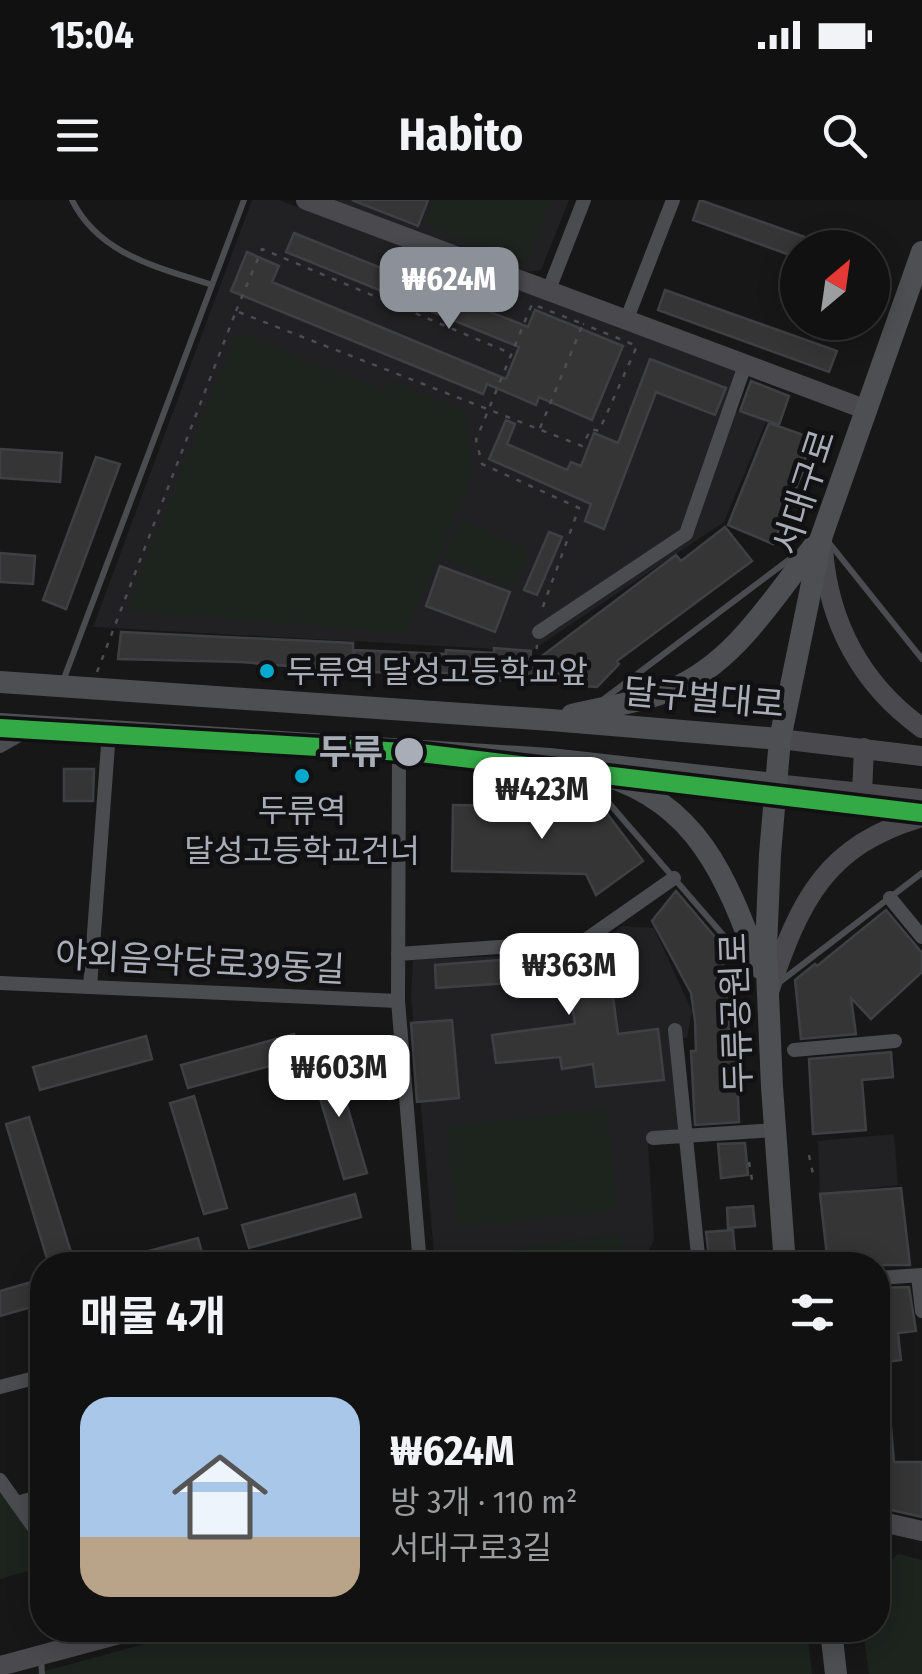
<!DOCTYPE html>
<html lang="ko">
<head>
<meta charset="utf-8">
<style>
	:root { --surface:#111; --page:#1e1f1f; --text:#f1f3f6; --muted:#9c9d9f; --line:#303131; --accent:#8c9099 }
	body { margin:0; font-family:"Fira Sans Condensed","Noto Sans KR",sans-serif; background:var(--page); color:var(--text); height:100vh; display:flex; flex-direction:column; font-size:38px; white-space:nowrap }
	* { box-sizing:border-box; margin:0 }
	p { font-size:32px; color:var(--muted) }
	.icon { flex:none; width:55px; height:55px; fill:none; stroke:currentColor; stroke-width:2; stroke-linecap:round; stroke-linejoin:round }
	.map { position:relative; flex:1; overflow:hidden }
	.details { position:absolute; left:30px; top:1052px; width:860px; height:390px; display:flex; flex-direction:column; background:var(--surface); border-radius:40px; box-shadow:0 5px 25px #0003,0 0 0 2px var(--line) }
	.details>* { flex:none }
	.needle { width:65px; rotate:29deg }
	.buttons { position:absolute; left:780px; top:30px; display:grid; gap:20px }
	.buttons a { display:grid; place-items:center; width:110px; height:110px; border-radius:50%; background:var(--surface); box-shadow:0 5px 25px #0003,0 0 0 2px var(--line); font-size:50px }
	.price { position:absolute; translate:-50% -85px; padding:0 22px; border-radius:20px; background:#fff; color:#222; font-size:32px; line-height:65px; filter:drop-shadow(0 2px 5px #0008) }
	.price::after { content:''; position:absolute; left:50%; top:60px; width:30px; height:22px; margin-left:-15px; background:inherit; clip-path:polygon(0 0,100% 0,50% 100%) }
	.price.current { background:var(--accent); color:#fff }
	ul { padding:0; list-style:none }
	li { display:flex; align-items:center; gap:30px; height:250px; padding:0 50px }
	li span { display:grid; place-items:center; flex:none; width:280px; height:200px; border-radius:30px; color:#555 }
	li>.icon { margin-inline-start:auto }
	span .icon { width:120px; height:120px; fill:#fffc; stroke-width:1 }
	li b { font-size:42px }
	h2 { display:flex; justify-content:space-between; align-items:center; height:120px; padding:0 50px; font-size:42px }
	.status { display:flex; justify-content:space-between; align-items:center; height:70px; padding:0 50px; background:var(--surface); direction:ltr }
	.status svg { height:28px; fill:currentColor }
	header { display:flex; justify-content:space-between; align-items:center; height:130px; padding:0 50px; background:var(--surface); font-size:45px; font-weight:700 }
	.map>svg:first-child { display:block }
	.built { fill:#212123 }
	.green { fill:#1d241e }
	.building { fill:#353536; stroke:#3f4043; stroke-width:2.5 }
	.lines { fill:none; stroke-linecap:round; stroke-linejoin:round }
	.path { stroke:#4d4e52; stroke-width:2.5; stroke-dasharray:5 8; stroke-linecap:butt }
	.lane { stroke:#4b4c50; stroke-width:6 }
	.street { stroke:#4b4c50; stroke-width:14 }
	.secondary { stroke:#4a4a4e; stroke-width:20 }
	.primary { stroke:#4d4f52; stroke-width:22 }
	.metro-1-casing { stroke:#111113; stroke-width:25 }
	.metro-1 { stroke:#33aa46; stroke-width:18 }
	.bus-dot { fill:#00a9ce; stroke:#111113; stroke-width:4 }
	.stop-dot { fill:#a8adb8; stroke:#111113; stroke-width:4 }
	.labels { text-anchor:middle; stroke-width:9; stroke-linejoin:round; paint-order:stroke }
	.bus-label { font-size:32px; fill:#a8adb8; stroke:#111113; text-anchor:start }
	.street-label { font-size:35px; fill:#a8adb8; stroke:#111113 }
	.stop-label { font-size:35px; font-weight:bold; fill:#a8adb8; stroke:#111113; text-anchor:end }
</style>
</head>
<body>
<div class="status"><b>15:04</b><svg viewBox="0 0 49 12"><path d="M0 12V9h3v3zM5 12V6h3v6zM10 12V3h3v9zM15 12V0h3v12zM26 1h20v11H26zM47 4h2v5h-2z"/></svg></div>
<header><svg class="icon" aria-label="menu" viewBox="0 0 24 24"><path d="M4 6h16M4 12h16M4 18h16"/></svg>Habito<svg class="icon" aria-label="search" viewBox="0 0 24 24"><circle cx="10" cy="10" r="6"/><path d="M15 15l6 6"/></svg></header>
<div class="map">
<svg width="922" height="1474" viewBox="0 0 922 1474">
	<rect width="100%" height="100%" fill="#171717"/>
	<!-- built -->
	<path class="built" d="M 252,0 L 279,0 L 746,175 L 733,210 L 767,220 L 724,322 L 531,451 L 93,427 Z
		M 334,0 L 569,0 L 541,70 L 528,72 Z
		M 622,726 L 654,728 L 692,811 L 687,838 L 671,839 L 679,928 L 653,938 L 648,943 L 654,1040 L 641,1065 L 435,1065 L 411,795 L 413,760 L 586,752 Z
		M 894,934 L 898,985 L 820,994 L 818,941 Z"/>
	<!-- green -->
	<path class="green" d="M 433,0 L 550,0 L 526,63 L 424,24 Z
		M 237,132 L 383,191 L 394,182 L 464,211 L 461,218 L 470,222 L 466,232 L 473,273 L 410,422 L 409,433 L 127,410 Z
		M 461,320 L 529,350 L 513,387 L 444,358 Z
		M 606,909 L 617,1010 L 458,1027 L 446,927 Z
		M 620,1034 L 623,1058 L 571,1065 L 470,1065 L 469,1056 Z
		M 0,1292 L 42,1342 L 42,1367 L 0,1379 Z
		M 898,1354 L 922,1360 L 922,1474 L 869,1474 L 863,1430 L 878,1430 L 878,1372 Z
		M 196,1430 L 807,1430 L 812,1474 L 34,1474 Z"/>
	<!-- building -->
	<path class="building" d="M 352,0 L 428,0 L 418,26 Z
		M 700,0 L 830,46 L 830,48 L 798,48 L 798,58 L 693,20 Z
		M 294,33 L 528,127 L 535,110 L 623,146 L 592,220 L 539,197 L 536,205 L 487,184 L 483,194 L 231,91 L 247,52 L 279,66 L 272,82 L 506,179 L 519,147 L 286,52 Z
		M 665,90 L 837,151 L 829,172 L 658,110 Z
		M 650,159 L 726,188 L 715,215 L 656,192 L 604,329 L 585,321 L 591,304 L 489,259 L 506,220 L 515,224 L 507,244 L 567,270 L 571,262 L 581,266 L 594,233 L 618,243 Z
		M 751,181 L 789,196 L 779,225 L 740,211 Z
		M 769,223 L 812,238 L 803,265 L 805,266 L 773,344 L 728,325 Z
		M 0,249 L 62,253 L 60,282 L 0,278 Z
		M 96,257 L 120,264 L 66,409 L 43,400 Z
		M 725,327 L 752,361 L 617,461 L 619,464 L 597,487 L 492,480 L 445,473 L 354,472 L 355,450 L 446,454 L 446,450 L 494,453 L 494,448 L 531,451 L 530,465 L 676,355 L 681,361 Z
		M 549,332 L 562,337 L 537,395 L 524,390 Z
		M 0,353 L 35,356 L 33,384 L 0,382 Z
		M 440,366 L 510,392 L 495,432 L 426,406 Z
		M 121,432 L 353,443 L 353,460 L 322,459 L 322,469 L 241,462 L 118,459 Z
		M 64,569 L 94,569 L 93,601 L 64,601 Z
		M 583,595 L 588,600 L 593,595 L 643,661 L 596,695 L 586,674 L 452,671 L 453,605 L 582,607 Z
		M 676,691 L 721,744 L 732,848 L 736,848 L 739,922 L 695,925 L 691,851 L 696,851 L 695,821 L 691,793 L 652,721 Z
		M 886,710 L 922,753 L 922,772 L 871,819 L 851,798 L 856,834 L 801,839 L 795,780 L 815,764 L 817,766 Z
		M 607,752 L 618,834 L 658,829 L 664,880 L 596,887 L 593,864 L 562,869 L 560,857 L 496,863 L 492,835 L 575,824 L 568,779 L 436,788 L 435,765 Z
		M 452,820 L 459,898 L 417,902 L 411,823 Z
		M 294,834 L 300,858 L 188,888 L 181,865 Z
		M 146,836 L 152,859 L 40,890 L 33,867 Z
		M 891,852 L 893,877 L 862,880 L 866,930 L 813,934 L 809,859 Z
		M 334,861 L 367,973 L 344,979 L 311,868 Z
		M 194,896 L 227,1008 L 204,1014 L 170,903 Z
		M 29,917 L 75,1065 L 49,1065 L 6,924 Z
		M 745,943 L 748,975 L 721,978 L 718,944 Z
		M 901,988 L 910,1065 L 828,1065 L 820,994 Z
		M 355,994 L 361,1017 L 249,1048 L 242,1025 Z
		M 753,1006 L 755,1026 L 728,1028 L 727,1008 Z
		M 733,1030 L 736,1065 L 710,1065 L 706,1032 Z
		M 198,1038 L 204,1061 L 190,1065 L 112,1065 L 111,1061 Z
		M 42,1079 L 42,1104 L 0,1116 L 0,1091 Z
		M 909,1087 L 916,1131 L 898,1133 L 901,1160 L 878,1163 L 878,1088 Z
		M 888,1193 L 894,1262 L 922,1262 L 922,1317 L 878,1307 L 878,1195 Z"/>
	<g class="lines">
		<!-- path -->
		<path class="path" d="M 236,111 L 262,49 L 510,153
			M 540,228 L 583,124 L 532,104 L 476,240 L 482,264 L 579,308 L 541,412
			M 97,472 L 236,111 L 582,246 L 591,229 L 599,231 L 637,146 L 583,124
			M 535,475 L 537,445
			M 809,955 L 813,974
			M 749,962 L 752,980"/>
		<!-- lane -->
		<path class="lane" d="M 72,0 C 99,55 158,67 212,85
			M 830,344 L 922,459
			M 63,481 L 244,0
			M 604,499 L 794,356
			M 573,571 L 589,580 L 749,765
			M 781,781 L 922,673
			M 41,1456 L 42,1474"/>
		<!-- street -->
		<path class="street" d="M 548,92 L 584,0
			M 626,121 L 673,0
			M 539,432 L 686,334 L 745,165
			M 0,546 L 30,529
			M 399,552 L 398,801 L 420,1065
			M 890,698 L 922,737
			M 398,754 L 584,741 L 674,678
			M 0,783 L 398,801
			M 90,787 L 109,532
			M 675,830 L 699,1065
			M 794,850 L 895,841
			M 653,938 L 775,930
			M 918,1076 L 922,1111
			M 878,1078 L 922,1075
			M 0,1187 L 42,1176
			M 0,1280 L 42,1339
			M 17,1303 L 42,1296"/>
		<!-- secondary -->
		<path class="secondary" d="M 306,0 L 867,210
			M 823,348 C 828,423 862,485 922,528
			M 780,539 L 922,556
			M 774,584 L 922,599
			M 862,593 L 864,548
			M 770,789 C 800,700 826,645 922,617
			M 878,1321 L 922,1331
			M 0,1466 L 134,1430"/>
		<!-- primary -->
		<path class="primary" d="M 0,482 L 551,520 L 780,539
			M 572,515 C 604,507 639,503 670,490 C 736,463 775,395 817,342
			M 0,524 L 550,559 L 774,584
			M 601,574 C 700,604 727,680 760,768
			M 785,1065 L 772,887 L 766,748 L 770,654 L 780,539 L 822,335 L 922,52
			M 831,1430 L 836,1474"/>
		<defs>
			<path id="metro-1" d="M 0,528 L 420,553 L 922,613"/>
		</defs>
		<!-- metro-1 casing -->
		<use href="#metro-1" class="metro-1-casing"/>
		<!-- metro-1 -->
		<use href="#metro-1" class="metro-1"/>
	</g>
	<!-- markers -->
	<g class="bus-dot">
		<circle cx="267" cy="471" r="9"/>
		<circle cx="302" cy="576" r="9"/>
	</g>
	<circle class="stop-dot" cx="409" cy="552" r="16"/>
	<g class="labels">
		<!-- bus labels -->
		<g class="bus-label">
			<text x="286" y="483">두류역 달성고등학교앞</text>
			<text x="302" y="622" text-anchor="middle">두류역<tspan x="302" dy="40">달성고등학교건너</tspan></text>
		</g>
		<!-- street labels -->
		<g class="street-label">
			<text transform="translate(804 292) rotate(-72)" y="12">서대구로</text>
			<text transform="translate(704 498) rotate(5)" y="12">달구벌대로</text>
			<text transform="translate(200 762) rotate(3)" y="12">야외음악당로39동길</text>
			<text transform="translate(736 813) rotate(-92)" y="12">두류공원로</text>
		</g>
		<!-- stop labels -->
		<g class="stop-label">
			<text x="383" y="564">두류</text>
		</g>
	</g>
</svg>
<div class="buttons">
<a><svg class="needle" viewBox="-14 -14 28 28"><path d="M0-13l5 13h-10z" fill="#e53935"/><path d="M0 13l5-13h-10z" fill="#9c9d9f"/></svg></a>
</div>
<b class="price current" style="left:449px;top:132px">₩624M</b>
<b class="price" style="left:542px;top:642px">₩423M</b>
<b class="price" style="left:569px;top:818px">₩363M</b>
<b class="price" style="left:339px;top:920px">₩603M</b>
<section class="details">
<h2>매물 4개<svg class="icon" aria-label="filters" viewBox="0 0 24 24"><path d="M4 7h16M4 17h16"/><circle cx="9" cy="7" r="2"/><circle cx="15" cy="17" r="2"/></svg></h2>
<ul>
<li><span style="background:linear-gradient(#a9c7e8 70%,#b9a48a 0)"><svg class="icon" aria-label="home" viewBox="0 0 24 24"><path d="M3 11l9-7 9 7M6 9v11h12V9"/></svg></span><div><b>₩624M</b><p>방 3개 · 110 m²</p><p>서대구로3길</p></div></li>
</ul>
</section>
</div>
</body>
</html>
